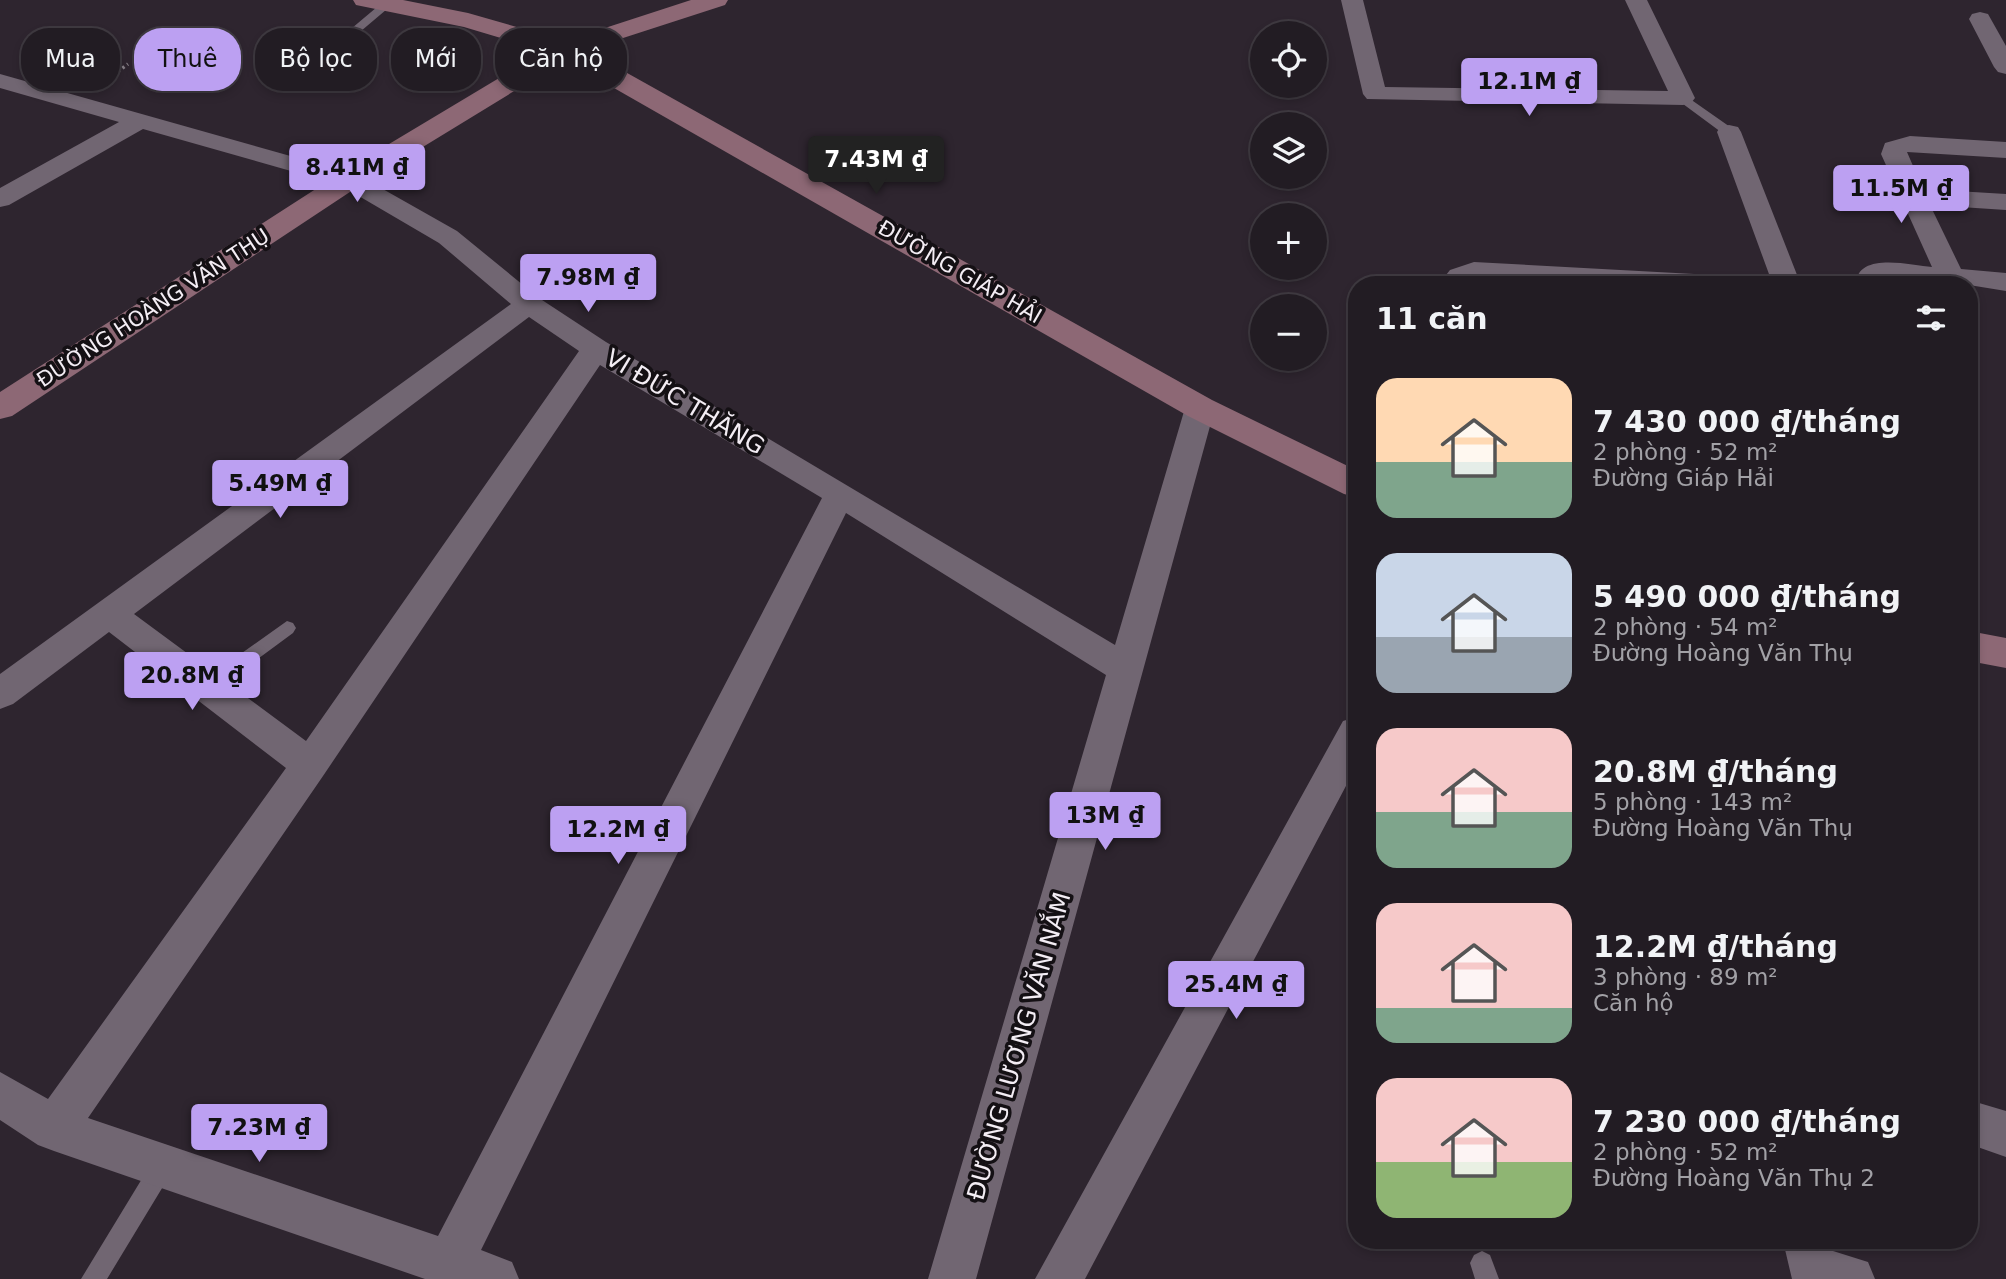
<!DOCTYPE html>
<html lang="vi">
<head>
<meta charset="utf-8">
<style>
	:root { --surface:#221c23; --page:#2a252b; --text:#f1f3f6; --muted:#a2a1a6; --line:#3f3a41; --accent:#bca0f2 }
	body { margin:0; font-family:"DejaVu Sans",sans-serif; background:var(--page); color:var(--text); height:100vh; display:flex; flex-direction:column; font-size:26px; white-space:nowrap }
	* { box-sizing:border-box; margin:0 }
	p { font-size:23px; color:var(--muted) }
	.icon { flex:none; width:38px; height:38px; fill:none; stroke:currentColor; stroke-width:2; stroke-linecap:round; stroke-linejoin:round }
	.map { position:relative; flex:1; overflow:hidden }
	.drawer { position:absolute; left:1348px; top:276px; width:630px; height:973px; display:flex; flex-direction:column; background:var(--surface); border-radius:28px; box-shadow:0 4px 10px #0003,0 0 0 2px var(--line) }
	.drawer>* { flex:none }
	.hud { position:absolute; left:21px; top:28px; width:665px; height:63px; display:flex; gap:14px }
	.tools { position:absolute; left:1250px; top:21px; display:grid; gap:14px }
	.tools a { display:grid; place-items:center; width:77px; height:77px; border-radius:50%; background:var(--surface); box-shadow:0 4px 10px #0003,0 0 0 2px var(--line); font-size:35px }
	.price { position:absolute; translate:-50% -60px; padding:0 16px; border-radius:7px; background:var(--accent); color:#111; font-size:23px; line-height:46px; filter:drop-shadow(0 2px 4px #0008) }
	.price::after { content:''; position:absolute; left:50%; top:42px; width:21px; height:16px; margin-left:-10px; background:inherit; clip-path:polygon(0 0,100% 0,50% 100%) }
	.price.on { background:#222; color:#fff }
	ul { padding:0; list-style:none }
	li { display:flex; align-items:center; gap:21px; height:175px; padding:0 28px }
	li span { display:grid; place-items:center; flex:none; width:196px; height:140px; border-radius:21px; color:#555 }
	li>.icon { margin-inline-start:auto }
	span .icon { width:84px; height:84px; fill:#fffc; stroke-width:1 }
	li b { font-size:30px }
	h2 { display:flex; justify-content:space-between; align-items:center; height:84px; padding:0 28px; font-size:30px }
	.tag { padding:0 24px; border-radius:28px; background:var(--surface); box-shadow:0 4px 10px #0003,0 0 0 2px var(--line); font-size:24px; line-height:63px }
	.tag.on { background:var(--accent); color:#111 }
	.map>svg:first-child { display:block }
	.lines { fill:none; stroke-linecap:round; stroke-linejoin:round }
	.path { stroke:#878088; stroke-width:3.5; stroke-dasharray:2.5 3.5; stroke-linecap:butt }
	.lane { fill:#716672; fill-rule:evenodd }
	.street { fill:#716672; fill-rule:evenodd }
	.secondary { fill:#8d6875; fill-rule:evenodd }
	.labels { text-anchor:middle; stroke-width:7; stroke-linejoin:round; paint-order:stroke }
	.far-street-label { font-size:21px; fill:#f3edf4; stroke:#141014 }
	.street-label { font-size:24px; fill:#f3edf4; stroke:#141014 }
</style>
</head>
<body>
<div class="map">
<svg width="2006" height="1279" viewBox="0 0 2006 1279">
	<rect width="100%" height="100%" fill="#2e252f"/>
	<g class="lines">
		<!-- path -->
		<path class="path" d="M 108,79 L 128,64"/>
		<!-- lane -->
		<path class="lane" d="M 383,2 L 393,4 L 322,64 L 314,64 L 314,60 Z
			M 1683,94 L 1733,129 L 1733,135 L 1725,135 L 1679,101 L 1677,98 Z
			M 287,621 L 293,623 L 296,628 L 293,633 L 213,692 L 207,694 L 201,692 L 198,687 L 201,682 Z
			M 162,1156 L 170,1159 L 173,1167 L 170,1175 L 107,1279 L 81,1279 L 154,1159 Z
			M 1482,1251 L 1490,1255 L 1499,1279 L 1475,1279 L 1470,1263 L 1474,1255 Z"/>
		<!-- street -->
		<path class="street" d="M 1341,0 L 1363,0 L 1385,87 L 1668,91 L 1625,0 L 1647,0 L 1695,98 L 1691,103 L 1683,105 L 1367,99 L 1363,94 Z
			M 1980,12 L 1988,14 L 2006,46 L 2006,74 L 1998,72 L 1994,67 L 1969,19 L 1972,14 Z
			M 0,74 L 358,175 L 457,231 L 539,298 L 606,342 L 1115,645 L 1185,408 L 1189,401 L 1200,398 L 1211,401 L 1215,408 L 976,1279 L 928,1279 L 1106,675 L 846,513 L 481,1250 L 512,1262 L 519,1279 L 425,1279 L 54,1151 L 38,1145 L 0,1120 L 0,1072 L 48,1099 L 286,768 L 109,632 L 13,704 L 0,709 L 0,674 L 511,304 L 439,243 L 340,185 L 143,129 L 9,205 L 0,207 L 0,188 L 119,122 L 0,88 ZM 529,317 L 579,351 L 306,741 L 134,614 ZM 600,365 L 822,498 L 438,1236 L 88,1118 L 323,776 Z
			M 1729,125 L 1738,127 L 1741,132 L 1801,285 L 1773,285 L 1717,132 L 1720,127 Z
			M 1910,136 L 2006,142 L 2006,158 L 1907,152 L 1923,189 L 2006,194 L 2006,210 L 1930,205 L 1961,269 L 2006,273 L 2006,291 L 1969,285 L 1884,280 L 1884,285 L 1856,285 C 1856,251 1910,265 1932,267 L 1881,154 L 1885,143 Z
			M 1474,262 L 1731,276 L 1741,279 L 1745,285 L 1578,285 L 1476,280 L 1467,285 L 1438,285 L 1450,270 Z
			M 1356,717 L 1356,767 L 1085,1279 L 1035,1279 L 1343,721 Z
			M 1969,1100 L 2006,1111 L 2006,1157 L 1969,1144 Z
			M 1783,1241 L 1831,1241 L 1833,1251 L 1868,1262 L 1875,1279 L 1792,1279 Z"/>
		<!-- secondary -->
		<path class="secondary" d="M 353,0 L 403,0 L 468,13 L 565,41 L 691,0 L 728,0 L 725,5 L 586,50 L 1212,400 L 1356,470 L 1356,497 L 1344,494 L 1188,416 L 565,60 L 359,186 L 12,416 L 0,419 L 0,392 L 339,174 L 544,51 L 464,27 L 356,5 Z
			M 1969,631 L 2006,638 L 2006,668 L 1969,661 Z"/>
	</g>
	<g class="labels">
		<!-- far-street labels -->
		<g class="far-street-label">
			<text transform="translate(960 272) rotate(30)" y="7">ĐƯỜNG GIÁP HẢI</text>
			<text transform="translate(153 308) rotate(-33)" y="7">ĐƯỜNG HOÀNG VĂN THỤ</text>
		</g>
		<!-- street labels -->
		<g class="street-label">
			<text transform="translate(685 402) rotate(31)" y="8">VI ĐỨC THĂNG</text>
			<text transform="translate(1019 1046) rotate(-74)" y="8">ĐƯỜNG LƯƠNG VĂN NẮM</text>
		</g>
	</g>
</svg>
<div class="tools">
<a><svg class="icon" aria-label="locate" viewBox="0 0 24 24"><circle cx="12" cy="12" r="6"/><path d="M12 2v4M12 18v4M2 12h4M18 12h4"/></svg></a>
<a><svg class="icon" aria-label="layers" viewBox="0 0 24 24"><path d="M12 4l9 5-9 5-9-5zM3 14l9 5 9-5"/></svg></a>
<a>+</a>
<a>−</a>
</div>
<b class="price" style="left:1529px;top:118px">12.1M ₫</b>
<b class="price on" style="left:876px;top:196px">7.43M ₫</b>
<b class="price" style="left:357px;top:204px">8.41M ₫</b>
<b class="price" style="left:1901px;top:225px">11.5M ₫</b>
<b class="price" style="left:588px;top:314px">7.98M ₫</b>
<b class="price" style="left:280px;top:520px">5.49M ₫</b>
<b class="price" style="left:192px;top:712px">20.8M ₫</b>
<b class="price" style="left:1105px;top:852px">13M ₫</b>
<b class="price" style="left:618px;top:866px">12.2M ₫</b>
<b class="price" style="left:1236px;top:1021px">25.4M ₫</b>
<b class="price" style="left:259px;top:1164px">7.23M ₫</b>
<div class="hud">
<a class="tag">Mua</a>
<a class="tag on">Thuê</a>
<a class="tag">Bộ lọc</a>
<a class="tag">Mới</a>
<a class="tag">Căn hộ</a>
</div>
<section class="drawer">
<h2>11 căn<svg class="icon" aria-label="filters" viewBox="0 0 24 24"><path d="M4 7h16M4 17h16"/><circle cx="9" cy="7" r="2"/><circle cx="15" cy="17" r="2"/></svg></h2>
<ul>
<li><span style="background:linear-gradient(#ffd9b3 60%,#7fa58c 0)"><svg class="icon" aria-label="home" viewBox="0 0 24 24"><path d="M3 11l9-7 9 7M6 9v11h12V9"/></svg></span><div><b>7 430 000 ₫/tháng</b><p>2 phòng · 52 m²</p><p>Đường Giáp Hải</p></div></li>
<li><span style="background:linear-gradient(#c9d6e8 60%,#9aa5b1 0)"><svg class="icon" aria-label="home" viewBox="0 0 24 24"><path d="M3 11l9-7 9 7M6 9v11h12V9"/></svg></span><div><b>5 490 000 ₫/tháng</b><p>2 phòng · 54 m²</p><p>Đường Hoàng Văn Thụ</p></div></li>
<li><span style="background:linear-gradient(#f6c9c9 60%,#7fa58c 0)"><svg class="icon" aria-label="home" viewBox="0 0 24 24"><path d="M3 11l9-7 9 7M6 9v11h12V9"/></svg></span><div><b>20.8M ₫/tháng</b><p>5 phòng · 143 m²</p><p>Đường Hoàng Văn Thụ</p></div></li>
<li><span style="background:linear-gradient(#f6c9c9 75%,#7fa58c 0)"><svg class="icon" aria-label="home" viewBox="0 0 24 24"><path d="M3 11l9-7 9 7M6 9v11h12V9"/></svg></span><div><b>12.2M ₫/tháng</b><p>3 phòng · 89 m²</p><p>Căn hộ</p></div></li>
<li><span style="background:linear-gradient(#f6c9c9 60%,#8fb573 0)"><svg class="icon" aria-label="home" viewBox="0 0 24 24"><path d="M3 11l9-7 9 7M6 9v11h12V9"/></svg></span><div><b>7 230 000 ₫/tháng</b><p>2 phòng · 52 m²</p><p>Đường Hoàng Văn Thụ 2</p></div></li>
</ul>
</section>
</div>
</body>
</html>
